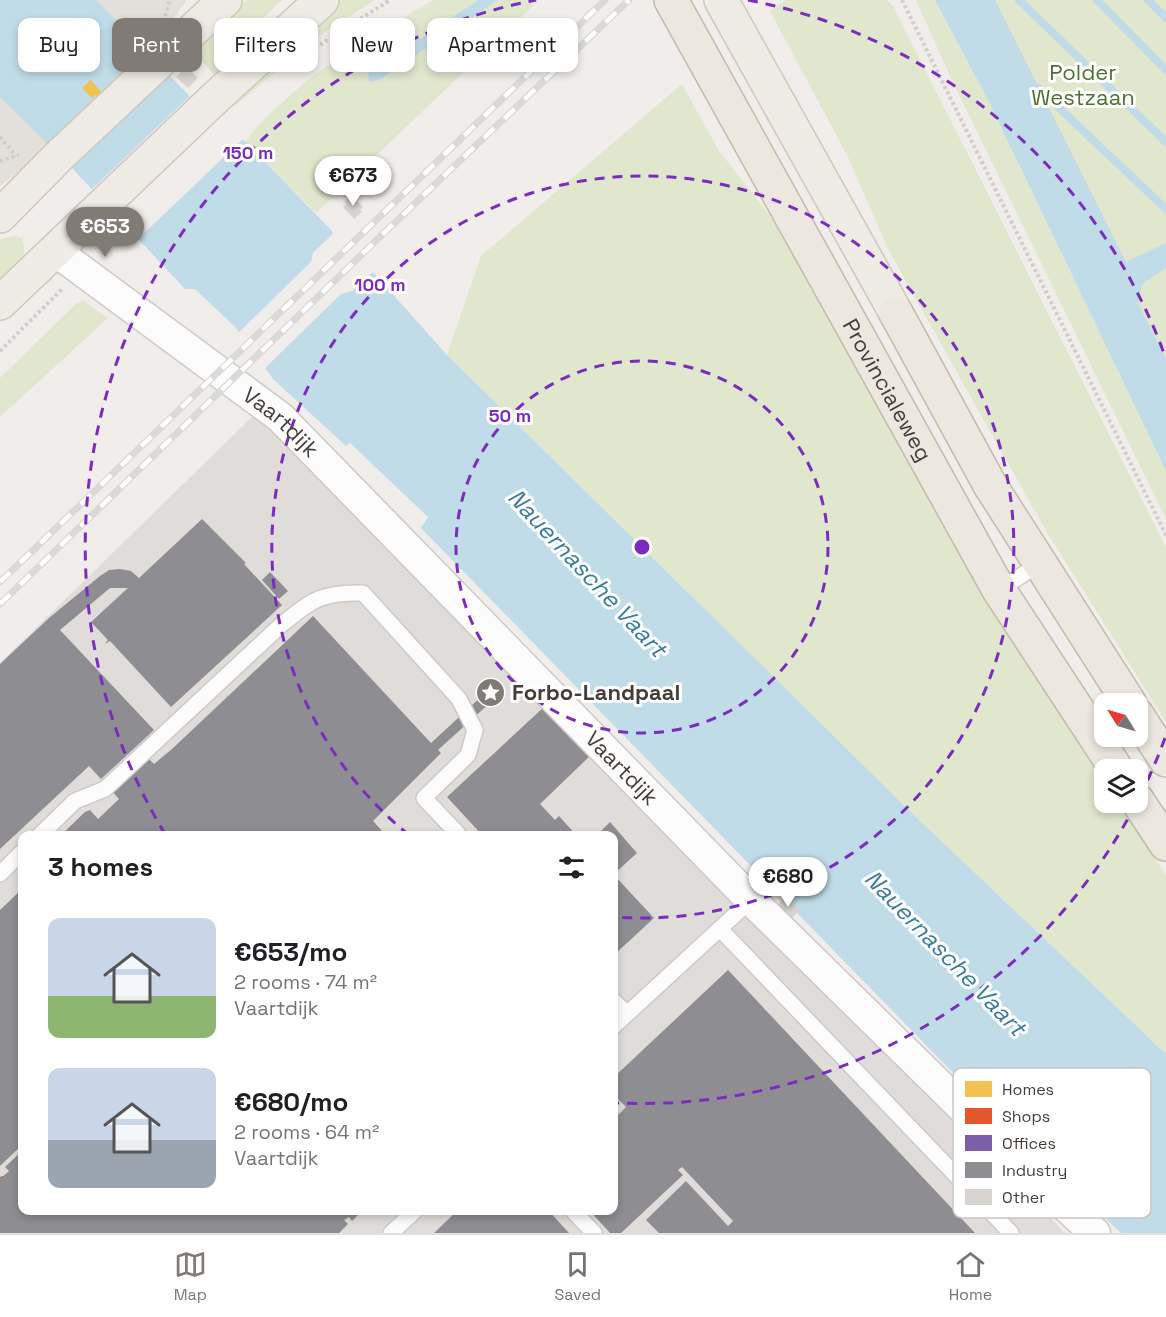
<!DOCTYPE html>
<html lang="en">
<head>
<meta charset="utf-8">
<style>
	:root { --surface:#fff; --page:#f6f6f6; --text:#202124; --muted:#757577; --line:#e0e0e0; --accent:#817b76 }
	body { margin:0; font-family:"Space Grotesk",sans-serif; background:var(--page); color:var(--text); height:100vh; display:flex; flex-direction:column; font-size:22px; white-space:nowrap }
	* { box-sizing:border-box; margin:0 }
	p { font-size:20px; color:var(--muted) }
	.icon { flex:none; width:33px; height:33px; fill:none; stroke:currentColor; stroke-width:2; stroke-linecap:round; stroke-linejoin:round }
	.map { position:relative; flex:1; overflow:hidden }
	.panel { position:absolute; left:18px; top:831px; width:600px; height:384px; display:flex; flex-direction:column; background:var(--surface); border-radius:12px; box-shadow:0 3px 9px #0003 }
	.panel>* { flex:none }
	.banner { position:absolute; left:18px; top:18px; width:600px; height:54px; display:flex; gap:12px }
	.needle { width:39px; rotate:307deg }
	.tools { position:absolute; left:1094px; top:693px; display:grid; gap:12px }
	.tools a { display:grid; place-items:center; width:54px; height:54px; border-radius:12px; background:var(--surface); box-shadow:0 3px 9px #0003; font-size:30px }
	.price { position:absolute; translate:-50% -51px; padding:0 14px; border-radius:21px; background:#fff; color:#222; font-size:20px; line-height:39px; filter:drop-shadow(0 2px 3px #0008) }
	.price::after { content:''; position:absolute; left:50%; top:36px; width:18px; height:14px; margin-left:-9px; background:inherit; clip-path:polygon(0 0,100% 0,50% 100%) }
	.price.selected { background:var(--accent); color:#fff }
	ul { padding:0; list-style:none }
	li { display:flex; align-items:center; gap:18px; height:150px; padding:0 30px }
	li span { display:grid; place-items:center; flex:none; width:168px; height:120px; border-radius:12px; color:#555 }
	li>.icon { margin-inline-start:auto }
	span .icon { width:72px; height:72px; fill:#fffc; stroke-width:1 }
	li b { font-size:26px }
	h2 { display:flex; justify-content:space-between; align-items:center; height:72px; padding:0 30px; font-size:26px }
	.chip { padding:0 21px; border-radius:12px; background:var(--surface); box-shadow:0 3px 9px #0003; font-size:21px; line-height:54px }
	.chip.selected { background:var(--accent); color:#fff }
	.tab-bar { display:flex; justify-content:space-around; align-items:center; height:84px; border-top:2px solid var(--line); background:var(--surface); font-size:16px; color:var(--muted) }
	.tab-bar a { display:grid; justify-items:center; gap:3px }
	.tab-bar .selected { color:var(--accent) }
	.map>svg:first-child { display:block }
	.residential { fill:#e3dfd9 }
	.industrial { fill:#e0dcd9; fill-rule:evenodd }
	.green { fill:#e0e7cd }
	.water { fill:#c0dce9 }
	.pier { fill:#f0edea }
	.homes { fill:#f2c14e }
	.shops { fill:#e4572e }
	.offices { fill:#7b5ea7 }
	.industry { fill:#8d8d92 }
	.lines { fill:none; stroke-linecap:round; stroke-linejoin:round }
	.stream { stroke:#c0dce9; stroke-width:8 }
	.building { fill:#d8d5d1 }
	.service-casing { stroke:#ccc9c6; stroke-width:18 }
	.minor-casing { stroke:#ccc9c6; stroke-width:33 }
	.primary-casing { stroke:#d0c7ba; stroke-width:36 }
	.trunk-casing { stroke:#c5b8a9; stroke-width:36 }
	.path { stroke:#d0cecc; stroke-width:4; stroke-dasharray:3 3; stroke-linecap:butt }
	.service { stroke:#fdfcfc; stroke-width:15 }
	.minor { stroke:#fdfcfc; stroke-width:30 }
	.primary { stroke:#efebe5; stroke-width:33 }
	.trunk { stroke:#ece8e0; stroke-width:33 }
	.rail-casing { stroke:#d9d9d8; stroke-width:7 }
	.rail { stroke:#fff; stroke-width:4.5; stroke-dasharray:14; stroke-linecap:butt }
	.ring { fill:none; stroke:#7b2cbf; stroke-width:3; stroke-dasharray:10 8 }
	.labels { text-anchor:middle; stroke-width:6; stroke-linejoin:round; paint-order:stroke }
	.park-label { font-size:22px; fill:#4f7032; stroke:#fff }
	.street-label { font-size:22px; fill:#453e38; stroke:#fff }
	.poi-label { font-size:22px; font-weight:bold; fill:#453e38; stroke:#fff; text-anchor:start }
	.water-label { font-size:24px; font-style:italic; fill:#3b7c9d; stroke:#fff }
	.key { fill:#fff; stroke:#c7c5c3; stroke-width:1.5 }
	.key-label { font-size:16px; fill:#453e38 }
	.centre { fill:#7b2cbf; stroke:#fff; stroke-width:3 }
	.ring-label { font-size:18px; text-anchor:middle; font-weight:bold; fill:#7b2cbf; stroke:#fff; stroke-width:6; stroke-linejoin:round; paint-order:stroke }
</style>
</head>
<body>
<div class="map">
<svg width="1166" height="1233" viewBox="0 0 1166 1233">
	<rect width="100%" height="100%" fill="#f0edea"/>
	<!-- residential -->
	<path class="residential" d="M 0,0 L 187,0 L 162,34 L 31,162 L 0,186 Z"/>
	<!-- industrial -->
	<path class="industrial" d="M 259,410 L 1065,1233 L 0,1233 L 0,663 ZM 22,836 L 614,836 L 614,1210 L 22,1210 Z"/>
	<!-- green -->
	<path class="green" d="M 247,0 L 282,0 L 231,49 L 215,75 L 191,51 Z
		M 342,0 L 375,0 L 316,38 L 236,105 L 231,101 Z
		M 434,0 L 478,0 L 389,58 L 368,75 L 381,79 L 498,0 L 539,0 L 316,213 L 246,142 C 257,124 272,112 287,98 C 332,58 382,29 434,0 Z
		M 786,0 L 887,0 L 893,6 L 1166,547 L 1166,722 L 1045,529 L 889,251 L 848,157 L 770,11 Z
		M 916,0 L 935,0 L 988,100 L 1166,471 L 1166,519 L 949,74 Z
		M 946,0 L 1166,0 L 1166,445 Z
		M 682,84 L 719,151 L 782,231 L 969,567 L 1064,721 L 1104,781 L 1104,802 L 1118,803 L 1166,875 L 1166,1054 L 917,818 L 447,355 L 481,256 Z
		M 15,236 L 22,238 C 30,261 14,268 0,282 L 0,239 Z
		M 83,301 L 108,318 L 0,417 L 0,378 L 77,303 Z"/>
	<!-- water -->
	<path class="water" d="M 0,0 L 96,0 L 215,122 L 246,142 L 332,231 L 333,234 L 313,253 L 352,291 L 373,272 L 447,355 L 917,818 L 1166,1054 L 1166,1233 L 1121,1233 L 960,1080 L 421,528 L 428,517 L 350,443 L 346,446 L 273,379 L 235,327 L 195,289 L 185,289 L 72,168 L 0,97 Z
		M 478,0 L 498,0 L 381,79 L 372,82 L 369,81 L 368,75 L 369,72 Z
		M 935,0 L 995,0 L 1126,262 L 1166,243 L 1166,268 L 1142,284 L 1138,303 L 1166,359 L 1166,471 L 988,100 Z"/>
	<!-- pier -->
	<path class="pier" d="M 192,94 L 217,120 L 236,132 L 243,139 L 138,239 L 91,190 Z
		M 335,232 L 335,236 L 317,253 L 351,287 L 371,269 L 375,270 L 351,291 L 341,294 L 262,371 L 237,334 L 311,262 L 313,253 Z"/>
	<!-- homes -->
	<path class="homes" d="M 91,80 L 102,93 L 98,97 L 95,95 L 92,98 L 82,88 Z"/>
	<!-- shops -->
	<path class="shops" d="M 3,1176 L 22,1198 L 22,1210 L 34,1210 L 55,1233 L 0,1233 L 0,1177 Z"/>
	<!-- offices -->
	<path class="offices" d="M 373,821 L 386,836 L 358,836 Z"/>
	<!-- industry -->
	<path class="industry" d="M 202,519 L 246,563 L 244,564 L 282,605 L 171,707 L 110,641 L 105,644 L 108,640 L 91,622 L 128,588 L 110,588 L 60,630 L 154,730 L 101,779 L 89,766 L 0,849 L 0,664 L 49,618 L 100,576 L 109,570 L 120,569 L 131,571 L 139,578 Z
		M 270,572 L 288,591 L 279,599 L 262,580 Z
		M 313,616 L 431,743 L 483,695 L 486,685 L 496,684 L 501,689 L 498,699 L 491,702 L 438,750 L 441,753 L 373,821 L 386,836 L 60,836 L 85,812 L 90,810 L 98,819 L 119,799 L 112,791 L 148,758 L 154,764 L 172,749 Z
		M 545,706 L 591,755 L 540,804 L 555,820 L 559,816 L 577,836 L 483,836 L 447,797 Z
		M 610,822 L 637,853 L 614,874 L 614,836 L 596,836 Z
		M 614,875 L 654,918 L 614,955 Z
		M 22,889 L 22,1145 L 0,1166 L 0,910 Z
		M 728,970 L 975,1233 L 659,1233 L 646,1220 L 686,1181 L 728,1226 L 733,1221 L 682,1167 L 678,1170 L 683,1175 L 621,1233 L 610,1233 L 589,1210 L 614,1210 L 614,1119 L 626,1107 L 616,1097 L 614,1100 L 614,1077 Z
		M 22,1151 L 22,1210 L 363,1210 L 352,1221 L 349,1217 L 344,1220 L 348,1224 L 339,1233 L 0,1233 L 0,1177 L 1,1178 L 9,1171 L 5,1167 Z
		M 458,1210 L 548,1210 L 569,1233 L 434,1233 Z"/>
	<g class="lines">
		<!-- stream -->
		<path class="stream" d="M 1019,0 L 1166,142
			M 1097,0 L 1166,70
			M 1148,0 L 1166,18
			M 1038,88 L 1166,209"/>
	</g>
	<!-- building -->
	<path class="building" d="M 186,66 L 198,78 L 188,88 L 176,77 Z
		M 351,195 L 363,207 L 360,210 L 362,212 L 354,219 L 343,207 L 346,204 L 344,202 Z
		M 786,895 L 800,910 L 790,920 L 776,906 Z"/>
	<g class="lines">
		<defs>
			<path id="service" d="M 999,590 L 1039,564
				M 39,836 L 75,801 L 105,789 L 281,625 C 312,600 321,592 363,593 L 459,699 L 475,730 L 468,755 L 424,798 L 460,836
				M 0,874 L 22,852
				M 720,929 L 1011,1233
				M 614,1001 L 626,1013
				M 614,1026 L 751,900
				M 572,1210 L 594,1233
				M 391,1233 L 416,1210"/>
			<g id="minor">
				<path id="s1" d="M 54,250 L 280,417 L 751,900 L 1029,1173 L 1095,1233"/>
			</g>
			<path id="primary" d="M 721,0 L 896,313
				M 0,216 L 59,156 L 225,0
				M 0,303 L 215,98 L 322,0"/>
			<g id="trunk">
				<path id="s2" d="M 671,0 L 999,590 L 1117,770"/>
				<path d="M 896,313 L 990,485 L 1130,704"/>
				<path d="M 1137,715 L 1166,760"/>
				<path d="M 1137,800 L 1166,844"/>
			</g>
		</defs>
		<!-- service casing -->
		<use href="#service" class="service-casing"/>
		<!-- minor casing -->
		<use href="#minor" class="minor-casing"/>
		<!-- primary casing -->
		<use href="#primary" class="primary-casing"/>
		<!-- trunk casing -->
		<use href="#trunk" class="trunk-casing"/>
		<!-- path -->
		<path class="path" d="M 902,0 L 1166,535
			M 165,16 L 169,3 L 171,0
			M 315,48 L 390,0
			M 0,137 L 16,156
			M 0,161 L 19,155
			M 0,351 L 62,289"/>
		<!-- service -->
		<use href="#service" class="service"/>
		<!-- minor -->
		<use href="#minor" class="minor"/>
		<!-- primary -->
		<use href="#primary" class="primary"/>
		<!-- trunk -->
		<use href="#trunk" class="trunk"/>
		<defs>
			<path id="rail" d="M 0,582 L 605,0
				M 0,604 L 385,232 L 629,0"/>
		</defs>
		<!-- rail casing -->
		<use href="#rail" class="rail-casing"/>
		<!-- rail -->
		<use href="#rail" class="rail"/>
	</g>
	<!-- distance rings -->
	<g class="ring">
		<circle cx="642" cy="547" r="186"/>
		<path d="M409 835A371 371 0 1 1 616 917"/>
		<path d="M1165 738A557 557 0 0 1 618 1103M165 834A557 557 0 0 1 536 0M748 0A557 557 0 0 1 1165 356"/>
	</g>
	<!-- icons -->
	<defs>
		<symbol id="sight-disc" viewBox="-11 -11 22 22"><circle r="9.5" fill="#817b76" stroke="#fff"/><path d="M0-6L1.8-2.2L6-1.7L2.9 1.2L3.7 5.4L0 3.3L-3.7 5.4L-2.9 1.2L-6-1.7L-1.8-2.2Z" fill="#fff"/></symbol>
	</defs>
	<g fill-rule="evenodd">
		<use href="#sight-disc" x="474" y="676" width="33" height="33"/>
	</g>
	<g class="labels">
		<!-- park labels -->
		<g class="park-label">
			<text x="1083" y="80">Polder<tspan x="1083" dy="25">Westzaan</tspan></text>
		</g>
		<!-- street labels -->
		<g class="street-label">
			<text dy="8" stroke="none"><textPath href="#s2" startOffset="446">Provincialeweg</textPath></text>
			<text dy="8" stroke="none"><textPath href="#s1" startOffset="285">Vaartdijk</textPath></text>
			<text dy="8" stroke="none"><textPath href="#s1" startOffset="771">Vaartdijk</textPath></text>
		</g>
		<!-- poi labels -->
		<g class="poi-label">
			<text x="512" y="700">Forbo-Landpaal</text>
		</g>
		<!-- water labels -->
		<g class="water-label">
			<text transform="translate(587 573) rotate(47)" y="8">Nauernasche Vaart</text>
			<text transform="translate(945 953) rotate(46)" y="8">Nauernasche Vaart</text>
		</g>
	</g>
	<!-- legend -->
	<rect x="953" y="1068" width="198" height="150" rx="9" class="key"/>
	<rect x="965" y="1081" width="27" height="16" fill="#f2c14e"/>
	<rect x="965" y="1108" width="27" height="16" fill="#e4572e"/>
	<rect x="965" y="1135" width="27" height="16" fill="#7b5ea7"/>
	<rect x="965" y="1162" width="27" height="16" fill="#8d8d92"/>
	<rect x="965" y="1189" width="27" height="16" fill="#d8d5d1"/>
	<g class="key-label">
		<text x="1002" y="1095">Homes</text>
		<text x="1002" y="1122">Shops</text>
		<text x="1002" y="1149">Offices</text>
		<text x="1002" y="1176">Industry</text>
		<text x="1002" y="1203">Other</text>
	</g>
	<circle cx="642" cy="547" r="9" class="centre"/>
	<g class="ring-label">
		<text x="248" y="159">150 m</text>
		<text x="380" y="291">100 m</text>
		<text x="510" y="422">50 m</text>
	</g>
</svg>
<div class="tools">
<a><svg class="needle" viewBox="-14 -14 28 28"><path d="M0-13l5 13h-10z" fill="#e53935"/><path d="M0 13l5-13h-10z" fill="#757577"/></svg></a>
<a><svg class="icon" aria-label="layers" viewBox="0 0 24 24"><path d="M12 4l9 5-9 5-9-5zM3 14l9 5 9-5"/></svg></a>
</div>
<b class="price" style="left:353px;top:207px">€673</b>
<b class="price selected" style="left:105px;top:258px">€653</b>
<b class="price" style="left:788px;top:908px">€680</b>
<div class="banner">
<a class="chip">Buy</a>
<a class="chip selected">Rent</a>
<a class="chip">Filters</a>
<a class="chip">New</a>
<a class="chip">Apartment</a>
</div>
<section class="panel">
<h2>3 homes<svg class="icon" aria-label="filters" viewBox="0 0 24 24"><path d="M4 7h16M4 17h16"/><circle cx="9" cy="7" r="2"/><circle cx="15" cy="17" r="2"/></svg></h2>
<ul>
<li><span style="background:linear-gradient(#c9d6e8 65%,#8fb573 0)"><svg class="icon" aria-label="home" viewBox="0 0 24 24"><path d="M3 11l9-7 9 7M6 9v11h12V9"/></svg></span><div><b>€653/mo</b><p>2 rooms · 74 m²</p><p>Vaartdijk</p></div></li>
<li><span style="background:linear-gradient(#c9d6e8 60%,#9aa5b1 0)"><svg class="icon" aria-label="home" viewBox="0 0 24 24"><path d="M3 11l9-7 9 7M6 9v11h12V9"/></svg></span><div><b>€680/mo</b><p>2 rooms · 64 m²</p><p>Vaartdijk</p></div></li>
</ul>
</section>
</div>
<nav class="tab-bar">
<a class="selected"><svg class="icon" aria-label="map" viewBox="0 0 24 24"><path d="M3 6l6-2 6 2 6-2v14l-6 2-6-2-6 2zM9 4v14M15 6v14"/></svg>Map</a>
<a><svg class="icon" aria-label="saved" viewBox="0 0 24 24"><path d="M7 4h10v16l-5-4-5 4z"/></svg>Saved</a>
<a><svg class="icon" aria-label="home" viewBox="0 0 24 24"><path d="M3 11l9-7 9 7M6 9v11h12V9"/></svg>Home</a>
</nav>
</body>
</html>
